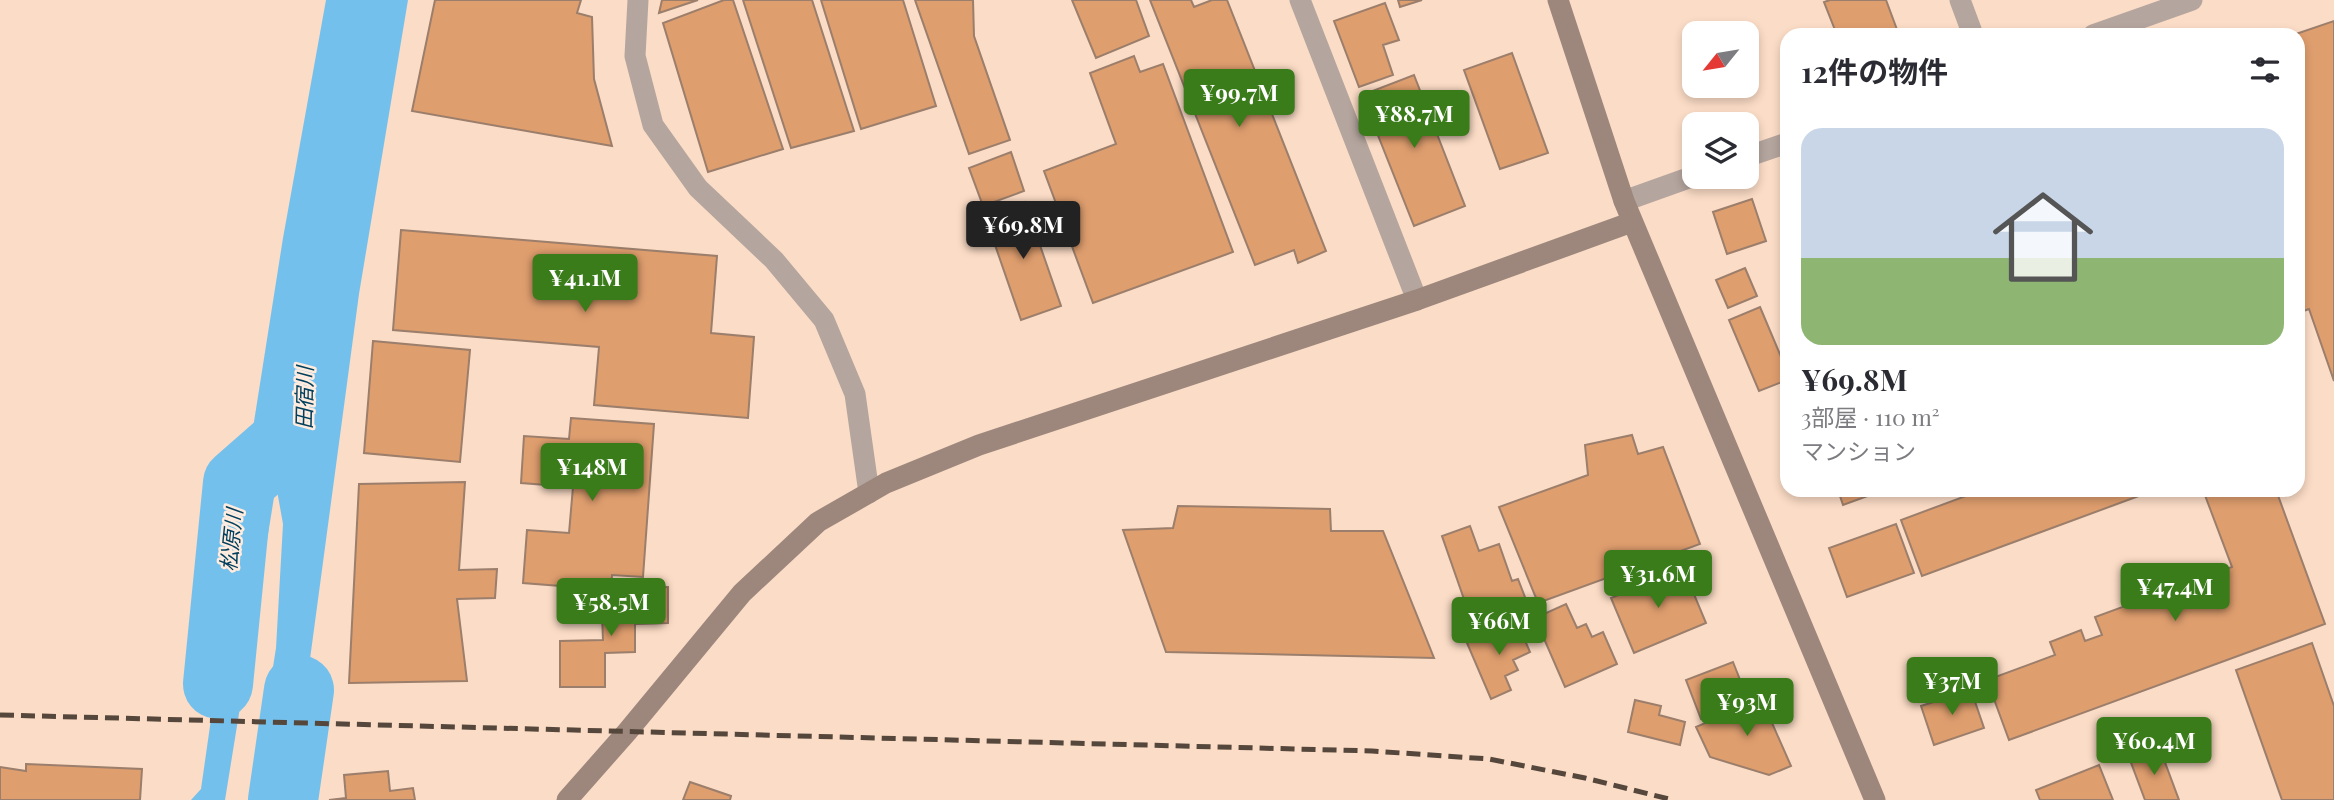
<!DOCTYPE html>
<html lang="ja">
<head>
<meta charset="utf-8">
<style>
	:root { --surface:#fff; --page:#f7f7f7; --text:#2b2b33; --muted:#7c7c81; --accent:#3a7b1a }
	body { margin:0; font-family:"Playfair Display","Noto Sans JP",serif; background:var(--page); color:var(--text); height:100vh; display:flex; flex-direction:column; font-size:26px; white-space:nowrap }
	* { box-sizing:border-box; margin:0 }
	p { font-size:23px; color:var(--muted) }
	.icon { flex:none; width:38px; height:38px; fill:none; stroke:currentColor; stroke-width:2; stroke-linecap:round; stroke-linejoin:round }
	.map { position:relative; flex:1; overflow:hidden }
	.drawer { position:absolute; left:1780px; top:28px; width:525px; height:469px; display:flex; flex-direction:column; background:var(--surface); border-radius:21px; box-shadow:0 4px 10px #0003 }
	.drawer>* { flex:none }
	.needle { width:46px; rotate:240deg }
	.controls { position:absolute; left:1682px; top:21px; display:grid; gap:14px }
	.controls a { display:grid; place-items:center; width:77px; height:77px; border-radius:14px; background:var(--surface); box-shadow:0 4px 10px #0003; font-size:35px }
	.price { position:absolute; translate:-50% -60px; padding:0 16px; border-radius:7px; background:var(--accent); color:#fff; font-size:23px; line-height:46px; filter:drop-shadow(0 2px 4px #0008) }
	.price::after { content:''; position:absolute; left:50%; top:42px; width:21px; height:16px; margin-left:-10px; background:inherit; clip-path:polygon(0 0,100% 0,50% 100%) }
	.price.on { background:#222; color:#fff }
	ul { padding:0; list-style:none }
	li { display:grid; align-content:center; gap:14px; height:371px; padding:0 21px }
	li span { display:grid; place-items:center; height:217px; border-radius:21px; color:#555 }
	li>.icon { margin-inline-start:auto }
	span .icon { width:126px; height:126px; fill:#fffc; stroke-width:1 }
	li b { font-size:30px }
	h2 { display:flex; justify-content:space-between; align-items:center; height:84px; padding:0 21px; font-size:30px }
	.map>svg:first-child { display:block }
	.water { fill:#74c0ed }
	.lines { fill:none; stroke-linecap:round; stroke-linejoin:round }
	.river { stroke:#74c0ed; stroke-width:70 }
	.building { fill:#df9e6e; stroke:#9b7e6b; stroke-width:2 }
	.street { stroke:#b4a59e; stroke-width:21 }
	.secondary { stroke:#9d877c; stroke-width:21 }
	.rail { stroke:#55473b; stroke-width:5; stroke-dasharray:14 7; stroke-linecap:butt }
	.labels { text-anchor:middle; stroke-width:5; stroke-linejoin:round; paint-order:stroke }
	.water-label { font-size:21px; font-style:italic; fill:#00405e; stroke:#ffecdf }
</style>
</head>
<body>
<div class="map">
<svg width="2334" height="800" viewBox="0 0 2334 800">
	<rect width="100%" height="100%" fill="#fbdcc6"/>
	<!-- water -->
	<path class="water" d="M 326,0 L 408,0 L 359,294 L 295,771 L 273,800 L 252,800 L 276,648 L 283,524 L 276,485 L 225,800 L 191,800 L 201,789 L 250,447 L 283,238 Z"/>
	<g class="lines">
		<!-- river -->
		<path class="river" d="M 218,684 L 238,483 L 303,426
			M 283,800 L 299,690"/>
	</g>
	<!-- building -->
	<path class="building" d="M 435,0 L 581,0 L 577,13 L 592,17 L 594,79 L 612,146 L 412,111 Z
		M 662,0 L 698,0 L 659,13 Z
		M 724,0 L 733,0 L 783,149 L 708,172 L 663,23 Z
		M 743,0 L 812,0 L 854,131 L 791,148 Z
		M 821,0 L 903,0 L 936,106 L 861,129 Z
		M 915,0 L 973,0 L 974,36 L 1010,140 L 969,154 Z
		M 1072,0 L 1136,0 L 1149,36 L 1096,58 Z
		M 1150,0 L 1191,0 L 1194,7 L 1212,0 L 1227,0 L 1326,251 L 1298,263 L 1294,250 L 1255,265 Z
		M 1398,0 L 1422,0 L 1400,7 Z
		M 1830,0 L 1886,0 L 1899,35 L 1837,35 L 1824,2 Z
		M 1385,3 L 1399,40 L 1383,45 L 1393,75 L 1359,87 L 1334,21 Z
		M 2334,21 L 2334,381 L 2309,309 L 2298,313 L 2298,35 L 2293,35 Z
		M 1512,53 L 1548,153 L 1500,169 L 1464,70 Z
		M 1134,56 L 1140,72 L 1163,64 L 1233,252 L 1093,303 L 1044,171 L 1116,144 L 1090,73 Z
		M 1414,75 L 1465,206 L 1414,226 L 1362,95 Z
		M 1011,152 L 1024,191 L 983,206 L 969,168 Z
		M 1752,199 L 1766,241 L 1727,254 L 1713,212 Z
		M 1025,202 L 1061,306 L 1021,320 L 985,216 Z
		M 401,230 L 717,256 L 711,333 L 754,337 L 748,418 L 594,405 L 599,347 L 393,330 Z
		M 1745,268 L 1757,296 L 1728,308 L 1716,280 Z
		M 1760,307 L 1787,371 L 1787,380 L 1759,391 L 1729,320 Z
		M 373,341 L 470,350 L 460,462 L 364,453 Z
		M 571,418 L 654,424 L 643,577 L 612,575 L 611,590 L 523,583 L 527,530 L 569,533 L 573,487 L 521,483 L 524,436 L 569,439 Z
		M 1632,435 L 1638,454 L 1663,447 L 1700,544 L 1538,603 L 1499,507 L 1588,475 L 1585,445 Z
		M 465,482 L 459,570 L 497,569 L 495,598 L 457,599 L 467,681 L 349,683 L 359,484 Z
		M 1838,490 L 1884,490 L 1843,505 Z
		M 1982,490 L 2155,490 L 1922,576 L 1901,520 Z
		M 2203,490 L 2276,490 L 2325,624 L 2009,740 L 1987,680 L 2055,655 L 2050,642 L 2081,630 L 2085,641 L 2102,635 L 2095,617 L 2232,567 Z
		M 1178,506 L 1330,509 L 1331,531 L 1383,531 L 1434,658 L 1166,652 L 1123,530 L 1173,528 Z
		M 1896,524 L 1914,573 L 1847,597 L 1829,548 Z
		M 1470,526 L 1479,551 L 1499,544 L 1512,581 L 1518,579 L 1528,605 L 1473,625 L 1442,536 Z
		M 1683,568 L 1706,623 L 1634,653 L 1611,598 Z
		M 668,587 L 668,623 L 635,624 L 635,652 L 605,653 L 605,687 L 560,687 L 560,641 L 603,640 L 602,614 L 628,614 L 628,588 Z
		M 1566,604 L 1577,628 L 1586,624 L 1592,637 L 1603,632 L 1617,664 L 1565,687 L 1535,618 Z
		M 1517,622 L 1530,652 L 1513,660 L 1518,670 L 1505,676 L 1511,690 L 1491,699 L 1467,643 Z
		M 2312,643 L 2334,706 L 2334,800 L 2282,800 L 2236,670 Z
		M 1733,662 L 1748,700 L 1701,719 L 1686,680 Z
		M 1971,690 L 1984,728 L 1934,745 L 1921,706 Z
		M 1769,695 L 1779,719 L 1772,723 L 1791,766 L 1769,775 L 1710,757 L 1696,727 Z
		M 1635,700 L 1661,706 L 1659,715 L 1685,722 L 1680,745 L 1628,732 Z
		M 2160,749 L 2179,800 L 2145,800 L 2130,760 Z
		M 26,764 L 142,769 L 140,800 L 0,800 L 0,767 L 26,771 Z
		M 2099,765 L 2113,800 L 2040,800 L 2036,790 Z
		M 388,771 L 390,791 L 413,788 L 415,800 L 329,800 L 346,798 L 344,775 Z
		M 690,782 L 731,796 L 730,800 L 683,800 Z"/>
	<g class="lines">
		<!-- street -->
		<path class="street" d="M 638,0 L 635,56 L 653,125 L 698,188 L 774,260 L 824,320 L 855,394 L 869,493
			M 1300,0 L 1417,300
			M 1960,0 L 1973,35
			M 2093,35 L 2192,0
			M 1746,157 L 1787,143
			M 1624,201 L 1694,176"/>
		<!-- secondary -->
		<path class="secondary" d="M 1558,0 L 1624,201 L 1875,800
			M 567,800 L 627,732 L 742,593 L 818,522 L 886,483 L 979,445 L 1417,300 L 1632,222"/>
		<!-- rail -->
		<path class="rail" d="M 0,715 L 1372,751 L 1489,759 L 1585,778 L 1673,800"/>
	</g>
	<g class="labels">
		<!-- water labels -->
		<g class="water-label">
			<text transform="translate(305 398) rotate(-89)" y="7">田宿川</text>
			<text transform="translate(232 540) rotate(-84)" y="7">松原川</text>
		</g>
	</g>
</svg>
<div class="controls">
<a><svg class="needle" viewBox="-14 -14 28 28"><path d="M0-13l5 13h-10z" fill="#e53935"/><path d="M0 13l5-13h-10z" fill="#7c7c81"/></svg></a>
<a><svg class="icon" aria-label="layers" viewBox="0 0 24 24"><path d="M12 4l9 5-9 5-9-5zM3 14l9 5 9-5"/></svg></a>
</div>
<b class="price" style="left:1239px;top:129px">¥99.7M</b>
<b class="price" style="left:1414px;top:150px">¥88.7M</b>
<b class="price on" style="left:1023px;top:261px">¥69.8M</b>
<b class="price" style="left:585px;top:314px">¥41.1M</b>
<b class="price" style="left:592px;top:503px">¥148M</b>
<b class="price" style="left:1658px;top:610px">¥31.6M</b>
<b class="price" style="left:2175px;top:623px">¥47.4M</b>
<b class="price" style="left:611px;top:638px">¥58.5M</b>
<b class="price" style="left:1499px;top:657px">¥66M</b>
<b class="price" style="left:1952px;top:717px">¥37M</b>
<b class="price" style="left:1747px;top:738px">¥93M</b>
<b class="price" style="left:2154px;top:777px">¥60.4M</b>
<section class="drawer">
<h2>12件の物件<svg class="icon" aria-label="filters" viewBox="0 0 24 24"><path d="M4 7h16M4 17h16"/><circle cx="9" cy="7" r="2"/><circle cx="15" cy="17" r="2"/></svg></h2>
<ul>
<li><span style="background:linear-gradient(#c9d6e8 60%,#8fb573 0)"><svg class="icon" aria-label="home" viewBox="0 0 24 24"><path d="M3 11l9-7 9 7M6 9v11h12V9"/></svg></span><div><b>¥69.8M</b><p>3部屋 · 110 m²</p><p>マンション</p></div></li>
</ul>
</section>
</div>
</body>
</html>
